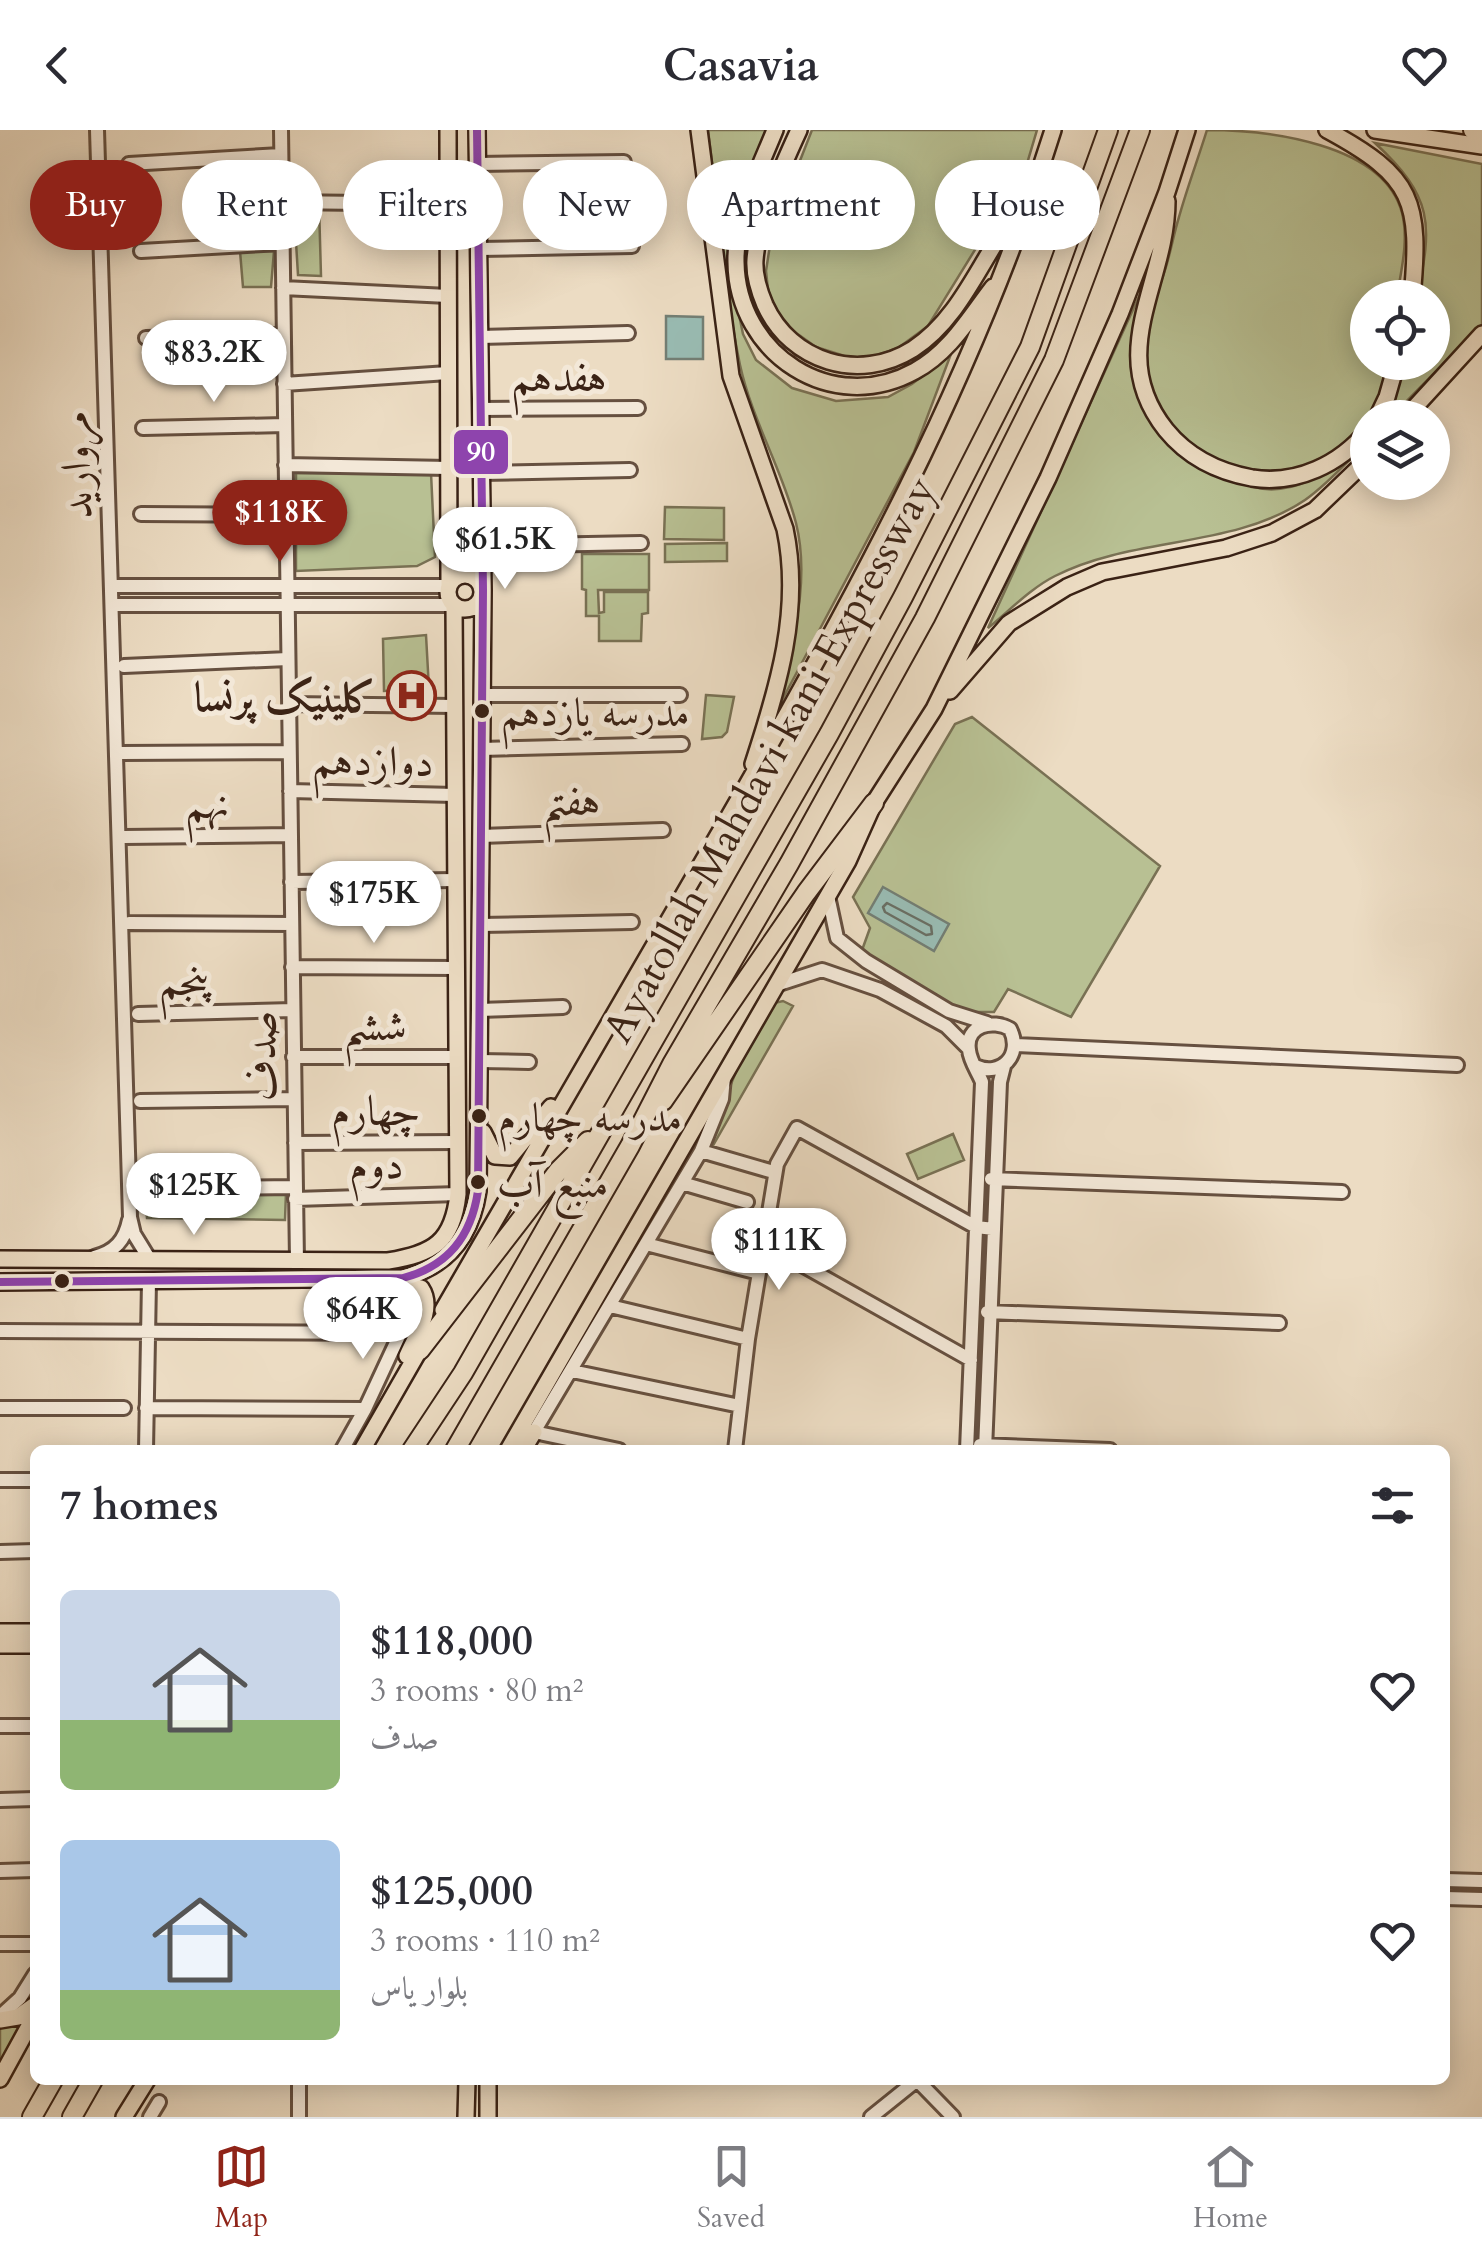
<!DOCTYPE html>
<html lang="en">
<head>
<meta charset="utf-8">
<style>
	:root { --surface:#fff; --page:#f7f7f7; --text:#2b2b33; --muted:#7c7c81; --line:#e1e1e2; --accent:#8f2418 }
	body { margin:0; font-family:Cardo,Amiri,serif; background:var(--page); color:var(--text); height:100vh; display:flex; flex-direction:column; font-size:38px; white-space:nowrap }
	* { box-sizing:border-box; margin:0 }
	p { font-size:32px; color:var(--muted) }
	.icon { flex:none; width:55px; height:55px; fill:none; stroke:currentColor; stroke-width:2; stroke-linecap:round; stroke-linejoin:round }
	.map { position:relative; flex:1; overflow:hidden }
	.drawer { position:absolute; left:30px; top:1315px; width:1420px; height:640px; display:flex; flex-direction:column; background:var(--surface); border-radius:15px; box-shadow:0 5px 25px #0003 }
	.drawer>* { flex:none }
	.hud { position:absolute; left:30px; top:30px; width:1422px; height:90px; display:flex; gap:20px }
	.controls { position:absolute; left:1350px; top:150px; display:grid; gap:20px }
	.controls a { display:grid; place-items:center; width:100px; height:100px; border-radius:50%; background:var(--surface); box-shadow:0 5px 25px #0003; font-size:50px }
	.price { position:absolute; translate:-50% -85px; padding:0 22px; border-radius:35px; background:#fff; color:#222; font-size:32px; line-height:65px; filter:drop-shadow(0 2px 5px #0008) }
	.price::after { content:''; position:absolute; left:50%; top:60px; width:30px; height:22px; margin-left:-15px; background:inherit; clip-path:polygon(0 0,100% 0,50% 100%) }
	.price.active { background:var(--accent); color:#fff }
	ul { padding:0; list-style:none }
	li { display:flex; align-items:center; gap:30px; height:250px; padding:0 30px }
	li span { display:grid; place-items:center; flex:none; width:280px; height:200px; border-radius:15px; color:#555 }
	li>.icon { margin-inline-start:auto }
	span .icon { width:120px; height:120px; fill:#fffc; stroke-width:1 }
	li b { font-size:42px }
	h2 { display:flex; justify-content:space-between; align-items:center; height:120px; padding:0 30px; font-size:42px }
	.pill { padding:0 35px; border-radius:45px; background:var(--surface); box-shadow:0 5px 25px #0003; font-size:35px; line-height:90px }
	.pill.active { background:var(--accent); color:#fff }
	header { display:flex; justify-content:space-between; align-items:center; height:130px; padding:0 30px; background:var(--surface); font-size:45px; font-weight:600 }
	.tabs { display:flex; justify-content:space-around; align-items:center; height:140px; border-top:2px solid var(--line); background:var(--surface); font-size:28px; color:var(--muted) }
	.tabs a { display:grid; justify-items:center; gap:5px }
	.tabs .active { color:var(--accent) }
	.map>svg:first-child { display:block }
	.green { fill:#b8c093; stroke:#797154; stroke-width:2.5 }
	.water { fill:#99bcb3; stroke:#737e74; stroke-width:2.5 }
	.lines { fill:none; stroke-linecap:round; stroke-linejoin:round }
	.shore { stroke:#6a6f64; stroke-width:2.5 }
	.minor-casing { stroke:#665040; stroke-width:18 }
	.major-casing { stroke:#3a2215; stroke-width:20 }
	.highway-casing { stroke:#3a2215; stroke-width:22 }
	.minor { stroke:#f3e8d8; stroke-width:12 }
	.major { stroke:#ecdcc3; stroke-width:15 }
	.highway { stroke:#ecdcc3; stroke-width:18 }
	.bus-1-casing { stroke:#f3e8d8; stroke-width:15 }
	.bus-1 { stroke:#8e44ad; stroke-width:8 }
	.bus-dot { fill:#3a2215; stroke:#f3e8d8; stroke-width:4 }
	.labels { text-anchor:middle; stroke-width:10; stroke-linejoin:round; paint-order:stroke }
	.bus-label { font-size:40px; fill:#3a2215; stroke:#f3e8d8; text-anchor:start }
	.street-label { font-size:42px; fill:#3a2215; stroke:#f3e8d8 }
	.poi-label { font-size:42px; font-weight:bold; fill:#3a2215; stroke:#f3e8d8; text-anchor:end }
	.line-badge { stroke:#f3e8d8; stroke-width:4 }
	.badge-label { font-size:28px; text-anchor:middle; font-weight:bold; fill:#fff }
</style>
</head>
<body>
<header><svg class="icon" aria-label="back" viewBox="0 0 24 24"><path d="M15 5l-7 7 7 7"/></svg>Casavia<svg class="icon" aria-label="heart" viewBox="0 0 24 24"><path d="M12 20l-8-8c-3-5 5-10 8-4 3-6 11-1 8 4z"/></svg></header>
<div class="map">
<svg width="1482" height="1987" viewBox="0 0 1482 1987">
	<rect width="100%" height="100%" fill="#ecdcc3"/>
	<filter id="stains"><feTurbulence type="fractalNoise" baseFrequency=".002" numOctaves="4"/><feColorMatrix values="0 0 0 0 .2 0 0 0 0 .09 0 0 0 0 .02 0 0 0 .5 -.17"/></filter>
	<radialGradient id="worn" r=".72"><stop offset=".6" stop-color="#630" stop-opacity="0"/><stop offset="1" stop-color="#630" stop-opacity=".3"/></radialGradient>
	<!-- green -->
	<path class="green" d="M 708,0 L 766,0 L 756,27 L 732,151 L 743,204 L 756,230 L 792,258 L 836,271 L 888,267 L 912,254 L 951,224 L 914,322 L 780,574 C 791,515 811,453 796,393 C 782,339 752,290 740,235 C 724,158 718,78 708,0 Z
		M 812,0 L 1037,0 L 1026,37 L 928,196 L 898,218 L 878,225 L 851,228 L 816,217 L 792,200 L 776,181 L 768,160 L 766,141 L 772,102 Z
		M 1207,0 C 1267,0 1384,13 1402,83 C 1409,111 1401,140 1397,167 L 1368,168 L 1368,232 L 1388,233 C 1364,391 1143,367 1145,219 C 1145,194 1155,168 1163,146 C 1170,127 1173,106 1179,87 C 1187,58 1198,29 1207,0 Z
		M 1375,13 L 1482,34 L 1482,194 L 1391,287 L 1383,287 L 1401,233 L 1432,232 L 1432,168 L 1417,167 C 1433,93 1433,67 1375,13 Z
		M 242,37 L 271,49 L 275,102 L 247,101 Z
		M 319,75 L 321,146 L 298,145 L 294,79 Z
		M 240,121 L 274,121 L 271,157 L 243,157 Z
		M 1141,162 C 1134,194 1124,228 1137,260 C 1147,286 1168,298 1189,314 C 1205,326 1221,342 1238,351 C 1285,376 1336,340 1367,308 L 1367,312 C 1348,331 1328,354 1305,370 C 1232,419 1133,406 1055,446 C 1031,458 1009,481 988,498 Z
		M 296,343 L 431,343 L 435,427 L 417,436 L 296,441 Z
		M 665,377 L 724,378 L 724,410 L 664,409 Z
		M 727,413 L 727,431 L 665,432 L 665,414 Z
		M 582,424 L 649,424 L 649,460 L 598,460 L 599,483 L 604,482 L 604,462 L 648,462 L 648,483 L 642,484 L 641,511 L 599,511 L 599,486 L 586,486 L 586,460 L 582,459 Z
		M 426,505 L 429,559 L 384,561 L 383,509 Z
		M 706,565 L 734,567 L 727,602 L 722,607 L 702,609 Z
		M 972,587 L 1160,736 L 1071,887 L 1008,859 L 994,882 L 962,882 L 861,823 L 870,798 L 853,767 L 955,594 Z
		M 783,871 L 793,876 L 711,1019 L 705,1017 L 738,937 L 774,873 Z
		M 953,1004 L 964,1030 L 918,1049 L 907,1024 Z
		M 286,1062 L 285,1090 L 147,1088 L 145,1065 Z
		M 29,1884 L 0,1934 L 0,1895 Z"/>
	<!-- water -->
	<path class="water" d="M 666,186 L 703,187 L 703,229 L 666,229 Z
		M 883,757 L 949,794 L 934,821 L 868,783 Z"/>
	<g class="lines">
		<!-- shore -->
		<path class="shore" d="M 887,773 L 931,796 L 932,804 L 926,805 L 885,782 L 883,777 Z"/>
		<defs>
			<path id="minor" d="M 97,0 L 130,1087 L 134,1104 L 150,1130
				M 281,0 L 297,1131
				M 129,34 L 281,25
				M 478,34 L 624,32
				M 282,72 L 448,74
				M 479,119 L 632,116
				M 141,121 L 282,113
				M 283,158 L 448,166
				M 480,207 L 628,203
				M 146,208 L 283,205
				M 284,254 L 448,243
				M 480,279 L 638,278
				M 143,298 L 285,295
				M 285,335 L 449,338
				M 481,343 L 630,340
				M 141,384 L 286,385
				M 482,416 L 641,413
				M 111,456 L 449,456
				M 112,475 L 454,475
				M 124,536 L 288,529
				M 482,565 L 680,565
				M 289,574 L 455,576
				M 481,619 L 682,614
				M 121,623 L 289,622
				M 290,661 L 455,665
				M 481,706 L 663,700
				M 124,707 L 290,705
				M 291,752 L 456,750
				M 828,766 L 837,808 L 866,831 L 949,881 L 987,893
				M 129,793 L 292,794
				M 480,795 L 632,792
				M 292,837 L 456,838
				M 776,855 L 822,840 L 880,860 L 946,896 L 968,918
				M 479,880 L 563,877
				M 138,884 L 293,880
				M 1015,915 L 1457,935
				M 293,927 L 457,927
				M 479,931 L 529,932
				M 140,971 L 294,969
				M 295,1013 L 457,1012
				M 701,1021 L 770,1041
				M 991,1049 L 1342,1062
				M 682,1053 L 747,1072
				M 138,1059 L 295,1057
				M 295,1069 L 458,1064
				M 763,1113 L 971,1230
				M 646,1114 L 759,1143
				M 94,1127 C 115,1122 125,1110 129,1090
				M 610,1176 L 748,1209
				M 987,1182 L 1279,1193
				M 0,1201 L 400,1203
				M 572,1241 L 740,1276
				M 0,1278 L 124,1278
				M 146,1278 L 365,1279
				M 980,1315 L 1110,1320
				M 146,1320 L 149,1151
				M 342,1320 L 365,1279 L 413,1176
				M 619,1320 L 534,1302 L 701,1021 L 722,969 L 724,947
				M 735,1320 L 748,1209 L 777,1034 L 797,998 L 976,1097 L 994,1099
				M 967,1320 L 982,952 C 978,942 970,931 969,920 C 965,895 993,889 1010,899 C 1023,925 1001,948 975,936
				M 985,1320 L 1000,952 L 1004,936
				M 0,1350 L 35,1350
				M 0,1422 L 35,1421
				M 0,1596 L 35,1596
				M 0,1670 L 35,1669
				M 0,1741 L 35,1740
				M 1445,1750 L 1482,1751
				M 1445,1768 L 1482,1769
				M 0,1814 L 35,1814
				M 0,1886 L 20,1868 L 35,1844
				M 299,1950 L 299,1987
				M 917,1950 L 953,1987
				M 150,1987 L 159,1972
				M 871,1987 L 917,1950"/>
			<path id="major" d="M 448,0 L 449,456
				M 699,0 L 731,246 L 785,399 C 802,479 778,558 753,634
				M 775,0 C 758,42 735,86 736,132 C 737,224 832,287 915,241 C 950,222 969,188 993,157
				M 799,0 C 782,37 758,90 755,130 C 754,146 759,161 765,175 C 791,232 859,253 913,219 C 967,184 986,113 1028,67
				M 1327,0 C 1414,47 1421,71 1412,168
				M 1375,0 L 1482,16
				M 1167,71 C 1167,154 1104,222 1166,300 C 1188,327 1219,342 1252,348 C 1297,355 1340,334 1368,300
				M 1377,288 L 1387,267 L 1397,232
				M 1405,288 L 1482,204
				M448 462a17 17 0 1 1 34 0a17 17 0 1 1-34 0Z
				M 950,561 L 1009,493 L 1067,457 L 1102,442 L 1226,418 L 1272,403 L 1315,380 L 1368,329
				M 483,1002 L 495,1026 L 510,1027 L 551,977
				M 0,1129 L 388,1131 C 433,1124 453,1112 458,1064 L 454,475
				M 0,1152 L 403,1148 C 448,1136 471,1107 478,1061 L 483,460 L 477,0
				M 399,1153 L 421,1158 C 435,1179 416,1205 407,1226
				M 443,1180 C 536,1018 631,857 724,695 C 852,473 976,246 1053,0
				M 362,1320 L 424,1212
				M 508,1320 L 848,731 L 874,673 L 934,579 L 1048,348 L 1120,184 L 1167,62 L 1187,0
				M 523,1320 L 534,1302
				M 0,1502 L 35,1502
				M 0,1515 L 35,1515
				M 0,1890 L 18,1887 L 35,1875
				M 0,1949 L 35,1885
				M 124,1987 L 147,1950
				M 466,1987 L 467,1950
				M 488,1987 L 488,1950"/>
			<path id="highway" d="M 1473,0 L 1482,2
				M 663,971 L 806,763 L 874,673
				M 420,1220 L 559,1040 L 588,1011
				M 412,1320 L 463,1243 L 829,604 L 903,467 L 1030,217 L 1108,0
				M 455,1320 L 630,1016 L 672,934 L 789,734 L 925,488 L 1054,230 L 1140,0
				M 32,1987 L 53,1950
				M 72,1987 L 93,1950"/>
		</defs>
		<!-- minor casing -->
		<use href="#minor" class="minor-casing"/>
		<!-- major casing -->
		<use href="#major" class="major-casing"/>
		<!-- highway casing -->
		<use href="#highway" class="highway-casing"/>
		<!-- minor -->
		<use href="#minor" class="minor"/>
		<!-- major -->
		<use href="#major" class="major"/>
		<!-- highway -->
		<use href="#highway" class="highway"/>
		<defs>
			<path id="bus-1" d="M 0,1152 L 403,1148 C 448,1136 471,1107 478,1061 L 483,460 L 477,0"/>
		</defs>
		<!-- bus-1 casing -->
		<use href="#bus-1" class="bus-1-casing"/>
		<!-- bus-1 -->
		<use href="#bus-1" class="bus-1"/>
	</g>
	<!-- icons -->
	<defs>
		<symbol id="hospital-ring" viewBox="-11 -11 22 22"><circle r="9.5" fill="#f3e8d8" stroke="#8f2418" stroke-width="1.5"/><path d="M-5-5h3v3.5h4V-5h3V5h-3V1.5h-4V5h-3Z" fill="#8f2418"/></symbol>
	</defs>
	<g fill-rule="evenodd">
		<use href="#hospital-ring" x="384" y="538" width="55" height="55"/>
	</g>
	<!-- markers -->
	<g class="bus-dot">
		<circle cx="482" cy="581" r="9"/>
		<circle cx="479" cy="986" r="9"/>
		<circle cx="478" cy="1052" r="9"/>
		<circle cx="62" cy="1151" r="9"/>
	</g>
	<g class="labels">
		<!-- bus labels -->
		<g class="bus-label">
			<text x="501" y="596">مدرسه یازدهم</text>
			<text x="498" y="1001">مدرسه چهارم</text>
			<text x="497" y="1067">منبع آب</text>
		</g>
		<!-- street labels -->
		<g class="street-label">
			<text x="559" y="261">هفدهم</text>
			<text transform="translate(75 335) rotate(-92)" y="15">مروارید</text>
			<text transform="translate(768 629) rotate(-61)" y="15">Ayatollah Mahdavi kani Expressway</text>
			<text transform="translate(373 630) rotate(1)" y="15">دوازدهم</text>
			<text transform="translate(571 670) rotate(-2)" y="15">هفتم</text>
			<text transform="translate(207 673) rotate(-1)" y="15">نهم</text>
			<text transform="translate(184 850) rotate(-1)" y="15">پنجم</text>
			<text x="375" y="910">ششم</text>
			<text transform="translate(261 926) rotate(-91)" y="15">صدف</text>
			<text x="376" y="995">چهارم</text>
			<text transform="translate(376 1034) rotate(-2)" y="15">دوم</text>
		</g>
		<!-- poi labels -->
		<g class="poi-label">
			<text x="376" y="581">کلینیک پرنسا</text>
		</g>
	</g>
	<rect class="line-badge" x="452" y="298" width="58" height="48" rx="10" fill="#8e44ad"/>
	<g class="badge-label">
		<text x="481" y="331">90</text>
	</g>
	<rect width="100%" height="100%" filter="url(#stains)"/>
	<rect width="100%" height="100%" fill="url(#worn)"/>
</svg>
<div class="controls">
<a><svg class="icon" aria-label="locate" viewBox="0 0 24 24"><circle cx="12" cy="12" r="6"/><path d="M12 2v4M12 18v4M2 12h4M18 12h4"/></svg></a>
<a><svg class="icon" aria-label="layers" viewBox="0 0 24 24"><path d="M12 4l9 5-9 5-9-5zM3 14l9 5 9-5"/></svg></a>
</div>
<b class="price" style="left:214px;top:275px">$83.2K</b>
<b class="price active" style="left:280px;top:435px">$118K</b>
<b class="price" style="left:505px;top:462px">$61.5K</b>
<b class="price" style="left:374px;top:816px">$175K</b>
<b class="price" style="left:194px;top:1108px">$125K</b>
<b class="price" style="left:779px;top:1163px">$111K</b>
<b class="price" style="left:363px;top:1232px">$64K</b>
<div class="hud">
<a class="pill active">Buy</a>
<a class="pill">Rent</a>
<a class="pill">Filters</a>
<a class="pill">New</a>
<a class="pill">Apartment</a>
<a class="pill">House</a>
</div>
<section class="drawer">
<h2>7 homes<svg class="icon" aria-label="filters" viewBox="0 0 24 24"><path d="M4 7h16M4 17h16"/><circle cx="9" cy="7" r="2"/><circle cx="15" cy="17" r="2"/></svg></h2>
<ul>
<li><span style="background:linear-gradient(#c9d6e8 65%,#8fb573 0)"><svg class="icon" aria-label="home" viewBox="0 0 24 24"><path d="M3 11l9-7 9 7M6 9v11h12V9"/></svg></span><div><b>$118,000</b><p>3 rooms · 80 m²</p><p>صدف</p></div><svg class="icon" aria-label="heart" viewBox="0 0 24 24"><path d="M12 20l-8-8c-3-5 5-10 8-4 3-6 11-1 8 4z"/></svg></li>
<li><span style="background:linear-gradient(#a9c7e8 75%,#8fb573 0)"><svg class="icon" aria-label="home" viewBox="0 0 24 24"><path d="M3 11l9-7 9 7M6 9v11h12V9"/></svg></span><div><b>$125,000</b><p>3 rooms · 110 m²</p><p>بلوار یاس</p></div><svg class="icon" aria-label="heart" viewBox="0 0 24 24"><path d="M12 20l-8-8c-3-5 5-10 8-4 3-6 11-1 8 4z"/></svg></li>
</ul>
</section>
</div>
<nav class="tabs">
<a class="active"><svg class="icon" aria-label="map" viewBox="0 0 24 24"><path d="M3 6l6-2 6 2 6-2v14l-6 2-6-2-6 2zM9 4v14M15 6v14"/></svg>Map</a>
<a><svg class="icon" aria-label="saved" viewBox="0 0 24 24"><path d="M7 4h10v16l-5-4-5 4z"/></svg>Saved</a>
<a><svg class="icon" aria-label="home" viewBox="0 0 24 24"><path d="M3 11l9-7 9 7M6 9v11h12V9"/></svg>Home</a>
</nav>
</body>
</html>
